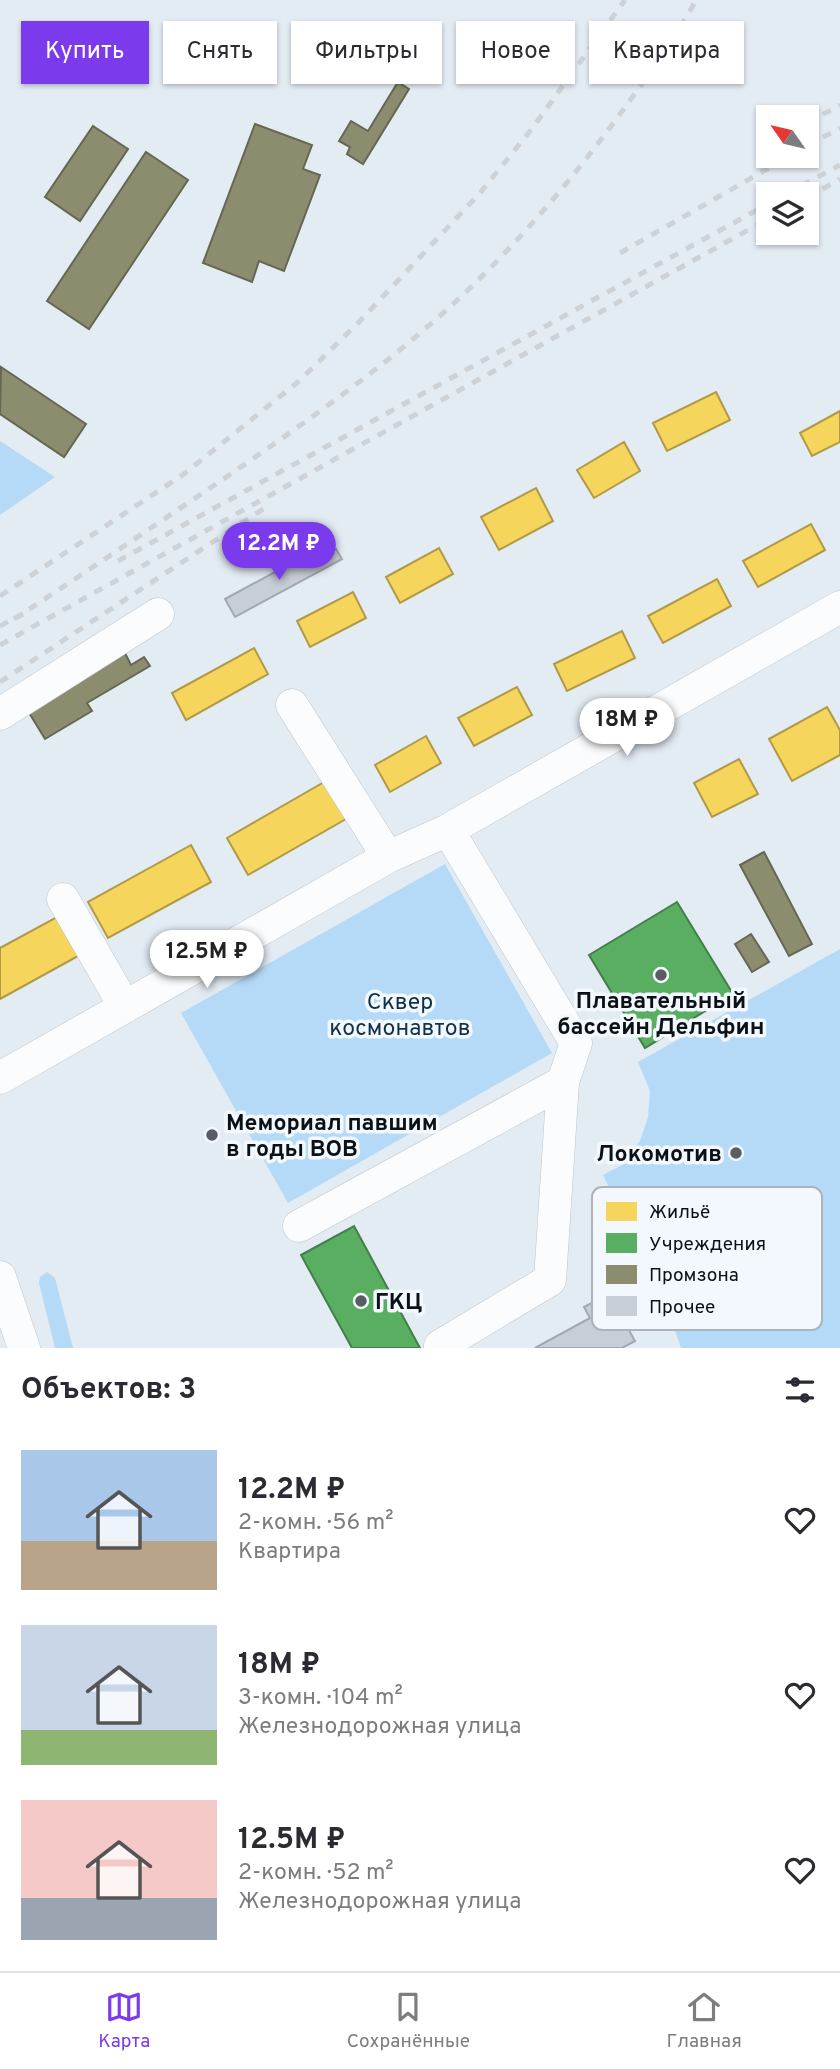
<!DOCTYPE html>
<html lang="ru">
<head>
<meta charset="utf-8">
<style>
	:root { --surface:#fff; --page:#f7f7f7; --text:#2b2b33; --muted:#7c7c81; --line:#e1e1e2; --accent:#7c3aed }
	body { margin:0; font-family:Overpass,sans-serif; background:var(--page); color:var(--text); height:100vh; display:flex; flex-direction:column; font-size:26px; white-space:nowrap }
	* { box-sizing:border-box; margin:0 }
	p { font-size:23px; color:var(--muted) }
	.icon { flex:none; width:38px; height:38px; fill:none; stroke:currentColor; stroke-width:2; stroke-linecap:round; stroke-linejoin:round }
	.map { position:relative; height:1348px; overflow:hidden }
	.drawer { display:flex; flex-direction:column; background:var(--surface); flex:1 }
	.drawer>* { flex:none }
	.top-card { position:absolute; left:21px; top:21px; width:798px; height:63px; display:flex; gap:14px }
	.needle { width:46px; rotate:304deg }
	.tools { position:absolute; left:756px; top:105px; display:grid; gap:14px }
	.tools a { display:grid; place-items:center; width:63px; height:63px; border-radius:0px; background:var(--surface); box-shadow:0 2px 5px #0004; font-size:35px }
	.price { position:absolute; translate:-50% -60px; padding:0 16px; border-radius:24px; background:#fff; color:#222; font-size:23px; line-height:46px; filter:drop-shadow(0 2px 4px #0008) }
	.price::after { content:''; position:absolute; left:50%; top:42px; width:21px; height:16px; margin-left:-10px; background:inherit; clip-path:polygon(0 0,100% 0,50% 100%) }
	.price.active { background:var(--accent); color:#fff }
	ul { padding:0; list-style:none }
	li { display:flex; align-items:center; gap:21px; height:175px; padding:0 21px }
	li span { display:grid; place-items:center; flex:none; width:196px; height:140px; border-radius:0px; color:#555 }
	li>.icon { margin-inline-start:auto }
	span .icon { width:84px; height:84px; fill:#fffc; stroke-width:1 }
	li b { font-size:30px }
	h2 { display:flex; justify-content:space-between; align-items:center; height:84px; padding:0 21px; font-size:30px }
	.chip { padding:0 24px; border-radius:0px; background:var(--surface); box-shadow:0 2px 5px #0004; font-size:24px; line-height:63px }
	.chip.active { background:var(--accent); color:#fff }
	.dock { display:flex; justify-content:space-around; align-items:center; height:98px; border-top:2px solid var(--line); background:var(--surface); font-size:19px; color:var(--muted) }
	.dock a { display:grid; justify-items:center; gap:4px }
	.dock .active { color:var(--accent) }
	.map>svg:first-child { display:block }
	.green { fill:#b5daf7 }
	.homes { fill:#f6d55c; stroke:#b09a47; stroke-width:2 }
	.public { fill:#5aae61; stroke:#427f4a; stroke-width:2 }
	.industry { fill:#8c8c6e; stroke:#656753; stroke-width:2 }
	.building { fill:#c8ced5; stroke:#a2a8af; stroke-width:2 }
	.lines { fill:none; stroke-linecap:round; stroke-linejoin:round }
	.minor-casing { stroke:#bfc6cc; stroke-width:33 }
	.minor { stroke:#fbfcfd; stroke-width:32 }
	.rail { stroke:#cfd2d4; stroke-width:5; stroke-dasharray:9 9; stroke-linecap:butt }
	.poi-dot { fill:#575d63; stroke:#f2f8fd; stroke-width:2.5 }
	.labels { text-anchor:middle; stroke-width:7; stroke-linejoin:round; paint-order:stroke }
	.poi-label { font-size:23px; font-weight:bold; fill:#0b1115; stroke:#f2f8fd; text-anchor:start }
	.park-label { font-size:23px; fill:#103149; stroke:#f2f8fd }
	.key { fill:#f2f8fd; stroke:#adb3b7; stroke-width:2 }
	.key-label { font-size:19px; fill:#0b1115 }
</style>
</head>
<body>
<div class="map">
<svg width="840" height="1348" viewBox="0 0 840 1348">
	<rect width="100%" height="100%" fill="#e3ebf3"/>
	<!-- green -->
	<path class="green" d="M 0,441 L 55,477 L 0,515 Z
		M 445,864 L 552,1053 L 288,1203 L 181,1013 Z
		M 840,949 L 840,1348 L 681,1348 L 665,1301 L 603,1175 L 622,1165 L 640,1141 L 648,1117 L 650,1091 L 638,1062 Z
		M 47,1272 L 55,1278 L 73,1348 L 55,1348 L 39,1283 L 40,1277 Z"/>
	<!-- homes -->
	<path class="homes" d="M 716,392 L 730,420 L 667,451 L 653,423 Z
		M 840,411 L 840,442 L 812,456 L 800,433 Z
		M 624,442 L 640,471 L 594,498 L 577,470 Z
		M 536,488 L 553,521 L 499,550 L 481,517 Z
		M 811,524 L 825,550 L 758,587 L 743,561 Z
		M 439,548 L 453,574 L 400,603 L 386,577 Z
		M 717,579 L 731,606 L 663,643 L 648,616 Z
		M 353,592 L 366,618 L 310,647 L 297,621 Z
		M 622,631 L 635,658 L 567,691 L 554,664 Z
		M 254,648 L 268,674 L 186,720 L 172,693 Z
		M 517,687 L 532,715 L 474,746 L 458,718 Z
		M 827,707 L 840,730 L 840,755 L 792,781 L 769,739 Z
		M 426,736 L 441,763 L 390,792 L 375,765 Z
		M 739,759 L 758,794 L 712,817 L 694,783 Z
		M 331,778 L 353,815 L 248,875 L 227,838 Z
		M 191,845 L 211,882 L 108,938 L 88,902 Z
		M 57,917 L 78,956 L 0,999 L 0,948 Z"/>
	<!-- public -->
	<path class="public" d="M 677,902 L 733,994 L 645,1048 L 589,955 Z
		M 354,1226 L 420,1348 L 352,1348 L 301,1255 Z"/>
	<!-- industry -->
	<path class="industry" d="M 398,82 L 409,89 L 363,164 L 347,154 L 350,147 L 339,141 L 351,121 L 368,131 Z
		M 255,124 L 312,145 L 303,169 L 320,175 L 284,271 L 259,261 L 252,282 L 203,263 Z
		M 93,126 L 128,149 L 80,221 L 45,197 Z
		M 146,152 L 188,180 L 89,329 L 47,301 Z
		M 1,367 L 86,424 L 64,457 L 0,414 Z
		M 125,653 L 131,665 L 144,657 L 150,666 L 87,703 L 92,711 L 45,739 L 28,711 Z
		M 764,852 L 812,944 L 789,956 L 740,865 Z
		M 751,934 L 769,962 L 752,972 L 735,944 Z"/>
	<!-- building -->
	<path class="building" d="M 336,549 L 342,559 L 235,617 L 225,599 L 308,554 L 312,562 Z
		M 609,1294 L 635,1341 L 622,1348 L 535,1348 L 590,1318 L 584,1307 Z"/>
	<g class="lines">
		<defs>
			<path id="minor" d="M 292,705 L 388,857
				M 0,714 L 158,614
				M 63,899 L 125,1007
				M 0,1078 L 388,857 L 448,830 L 840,607
				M 299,1226 L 563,1082 L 576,1043 L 448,830
				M 0,1277 L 24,1348
				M 440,1346 L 550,1280 L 563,1082"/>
		</defs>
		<!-- minor casing -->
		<use href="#minor" class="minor-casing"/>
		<!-- minor -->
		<use href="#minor" class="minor"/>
		<!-- rail -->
		<path class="rail" d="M 807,123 L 840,105
			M 807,146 L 840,128
			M 786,194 L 840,165
			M 807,198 L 840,179
			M 620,253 L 790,156
			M 118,561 L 768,204
			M 0,596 L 184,474 L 298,382 L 359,322 L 480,193 L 531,130 L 625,0
			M 14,619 C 85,573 155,525 225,478 C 303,424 382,369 452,305 C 516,246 572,180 623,110 C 649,75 675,39 696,0
			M 0,626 L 23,614
			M 0,645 L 768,219
			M 0,682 L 266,507"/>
	</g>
	<!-- markers -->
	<g class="poi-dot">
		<circle cx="661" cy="975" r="7"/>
		<circle cx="212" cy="1135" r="7"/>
		<circle cx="736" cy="1153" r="7"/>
		<circle cx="361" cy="1301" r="7"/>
	</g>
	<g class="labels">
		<!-- poi labels -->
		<g class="poi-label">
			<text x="661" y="1008" text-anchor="middle">Плавательный<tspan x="661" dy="26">бассейн Дельфин</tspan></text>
			<text x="226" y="1130">Мемориал павшим<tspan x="226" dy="26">в годы ВОВ</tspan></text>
			<text x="722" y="1161" text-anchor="end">Локомотив</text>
			<text x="375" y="1309">ГКЦ</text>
		</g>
		<!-- park labels -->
		<g class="park-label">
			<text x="400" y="1009">Сквер<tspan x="400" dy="26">космонавтов</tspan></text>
		</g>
	</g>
	<!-- legend -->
	<rect x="592" y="1187" width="230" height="143" rx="10" class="key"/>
	<rect x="606" y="1202" width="31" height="19" fill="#f6d55c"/>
	<rect x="606" y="1233" width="31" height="20" fill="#5aae61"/>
	<rect x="606" y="1265" width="31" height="19" fill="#8c8c6e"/>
	<rect x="606" y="1296" width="31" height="20" fill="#c8ced5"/>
	<g class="key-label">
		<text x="649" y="1218">Жильё</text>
		<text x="649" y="1250">Учреждения</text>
		<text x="649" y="1281">Промзона</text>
		<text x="649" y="1313">Прочее</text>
	</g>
</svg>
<div class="tools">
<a><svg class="needle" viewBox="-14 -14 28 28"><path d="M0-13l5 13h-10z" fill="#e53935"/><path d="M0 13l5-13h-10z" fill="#7c7c81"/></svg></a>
<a><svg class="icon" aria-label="layers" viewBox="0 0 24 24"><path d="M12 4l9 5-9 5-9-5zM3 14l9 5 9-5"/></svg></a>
</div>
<b class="price active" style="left:279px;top:582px">12.2M ₽</b>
<b class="price" style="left:627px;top:758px">18M ₽</b>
<b class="price" style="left:207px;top:990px">12.5M ₽</b>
<div class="top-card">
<a class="chip active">Купить</a>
<a class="chip">Снять</a>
<a class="chip">Фильтры</a>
<a class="chip">Новое</a>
<a class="chip">Квартира</a>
</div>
</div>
<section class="drawer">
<h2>Объектов: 3<svg class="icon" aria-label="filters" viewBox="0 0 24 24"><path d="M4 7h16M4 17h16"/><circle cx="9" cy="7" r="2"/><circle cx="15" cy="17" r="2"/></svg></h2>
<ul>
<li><span style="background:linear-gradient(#a9c7e8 65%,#b9a48a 0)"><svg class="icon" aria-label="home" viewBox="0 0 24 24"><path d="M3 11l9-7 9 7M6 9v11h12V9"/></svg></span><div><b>12.2M ₽</b><p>2-комн. · 56 m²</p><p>Квартира</p></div><svg class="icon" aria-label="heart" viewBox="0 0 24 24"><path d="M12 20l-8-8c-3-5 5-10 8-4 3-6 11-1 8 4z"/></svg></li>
<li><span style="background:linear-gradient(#c9d6e8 75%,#8fb573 0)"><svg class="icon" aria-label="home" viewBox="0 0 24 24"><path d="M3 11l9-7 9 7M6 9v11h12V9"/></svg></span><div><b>18M ₽</b><p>3-комн. · 104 m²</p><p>Железнодорожная улица</p></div><svg class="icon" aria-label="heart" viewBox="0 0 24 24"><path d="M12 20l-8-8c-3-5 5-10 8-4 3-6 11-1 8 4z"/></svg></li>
<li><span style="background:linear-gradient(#f6c9c9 70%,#9aa5b1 0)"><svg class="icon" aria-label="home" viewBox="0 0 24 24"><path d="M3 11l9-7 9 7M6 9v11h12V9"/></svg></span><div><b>12.5M ₽</b><p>2-комн. · 52 m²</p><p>Железнодорожная улица</p></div><svg class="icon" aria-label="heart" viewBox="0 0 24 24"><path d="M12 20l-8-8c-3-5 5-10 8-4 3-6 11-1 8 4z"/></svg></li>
</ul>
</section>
<nav class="dock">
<a class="active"><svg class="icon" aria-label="map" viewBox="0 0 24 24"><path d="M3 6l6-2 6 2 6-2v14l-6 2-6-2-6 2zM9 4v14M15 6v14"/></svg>Карта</a>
<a><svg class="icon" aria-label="saved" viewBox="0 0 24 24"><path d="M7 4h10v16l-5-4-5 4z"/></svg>Сохранённые</a>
<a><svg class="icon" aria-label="home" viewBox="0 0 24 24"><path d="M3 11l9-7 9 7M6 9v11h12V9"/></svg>Главная</a>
</nav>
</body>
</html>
